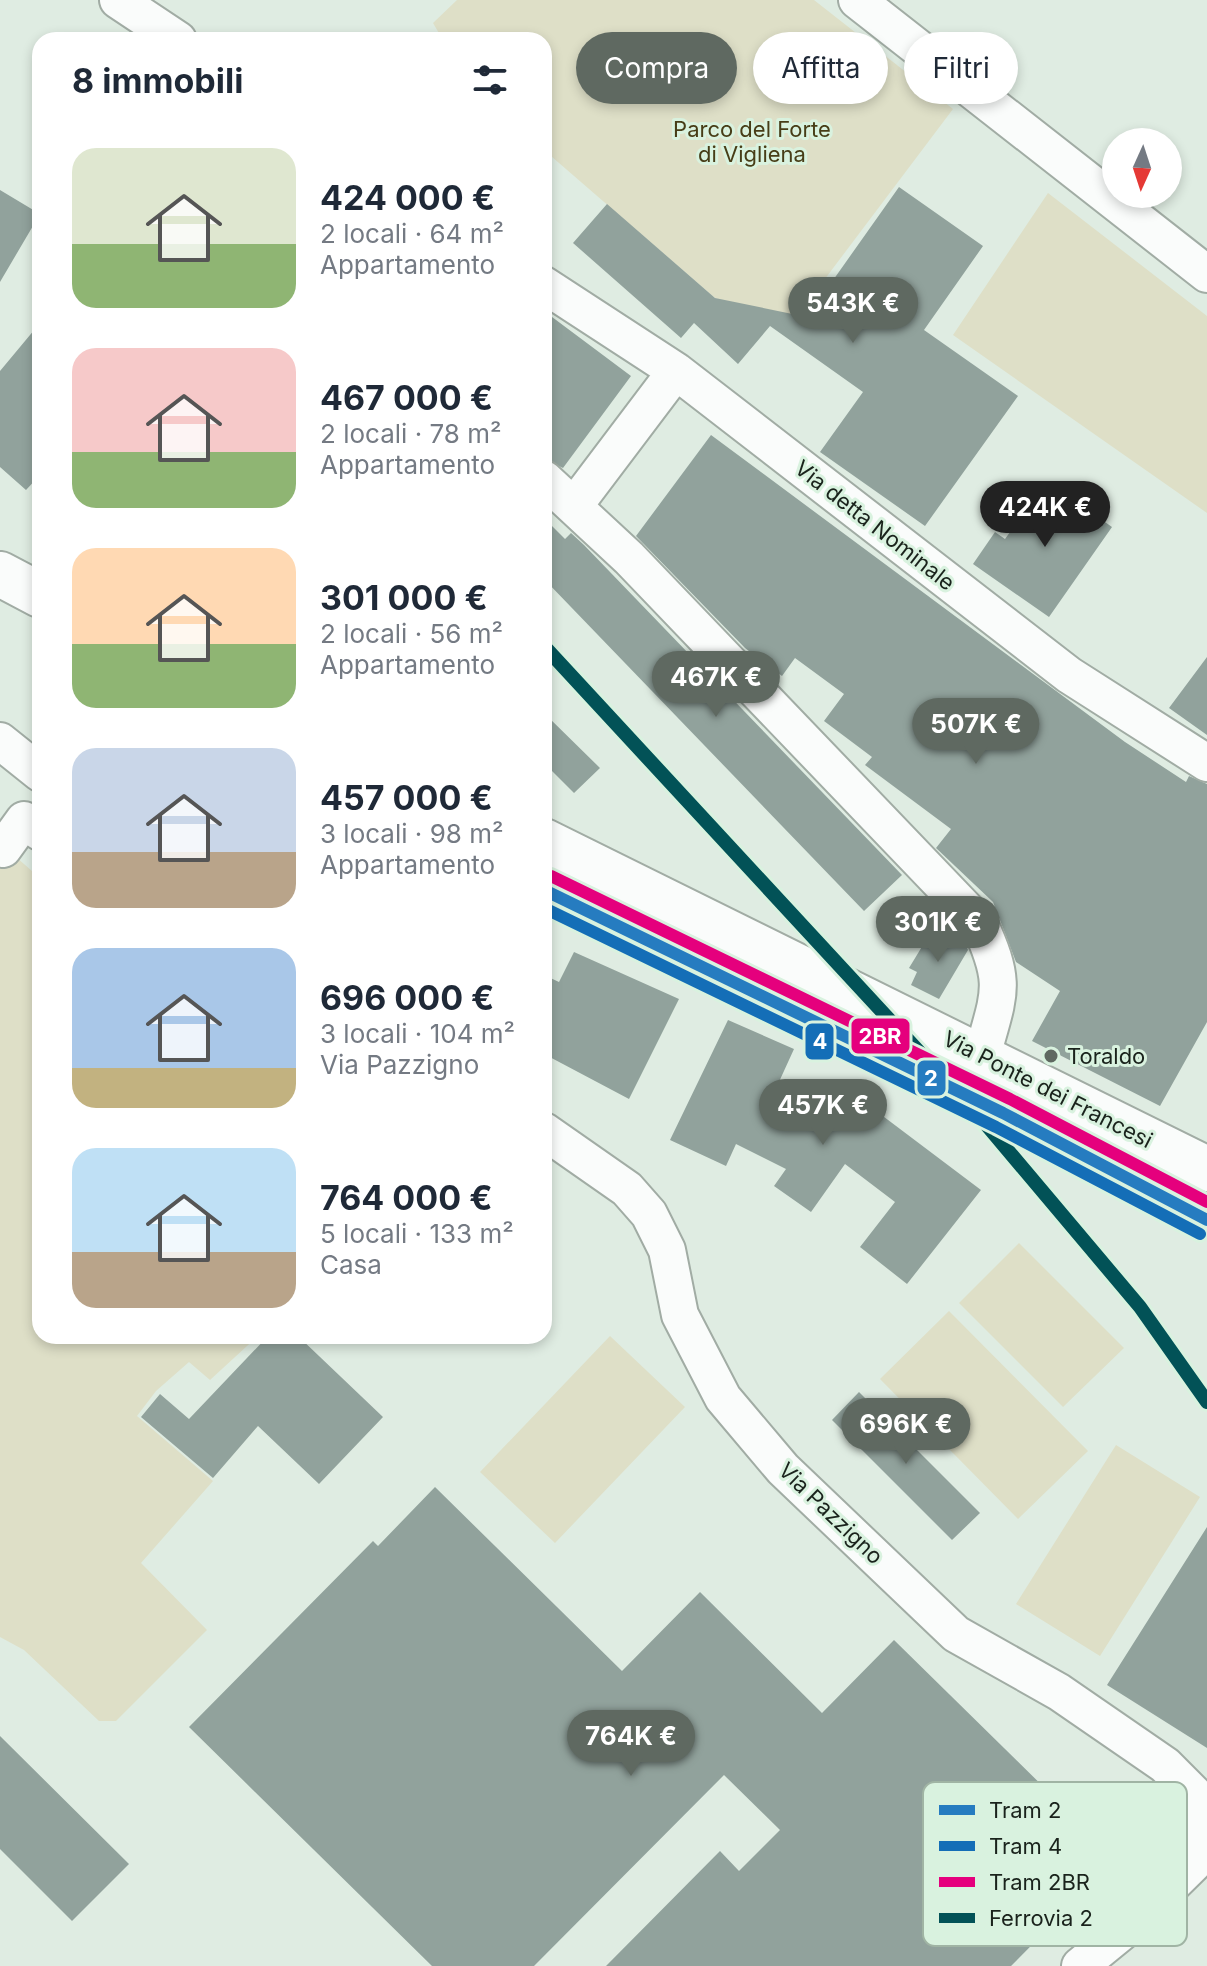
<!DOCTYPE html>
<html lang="it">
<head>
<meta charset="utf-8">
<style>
	:root { --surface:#fff; --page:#f2f2f3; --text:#1f2937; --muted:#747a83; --accent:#5f6961 }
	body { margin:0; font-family:Inter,sans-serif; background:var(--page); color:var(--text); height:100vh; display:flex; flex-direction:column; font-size:30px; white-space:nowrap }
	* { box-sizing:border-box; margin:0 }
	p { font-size:26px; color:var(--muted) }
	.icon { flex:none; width:44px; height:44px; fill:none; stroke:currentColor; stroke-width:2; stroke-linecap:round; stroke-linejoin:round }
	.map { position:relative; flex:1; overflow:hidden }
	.sheet { position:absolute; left:32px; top:32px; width:520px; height:1312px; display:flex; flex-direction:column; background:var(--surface); border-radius:24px; box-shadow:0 4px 12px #0003 }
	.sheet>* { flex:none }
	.top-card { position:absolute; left:576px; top:32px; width:510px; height:72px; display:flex; gap:16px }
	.needle { width:52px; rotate:183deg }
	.fabs { position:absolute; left:1102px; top:128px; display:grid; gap:16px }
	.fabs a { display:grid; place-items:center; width:80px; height:80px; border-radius:50%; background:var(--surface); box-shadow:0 4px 12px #0003; font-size:40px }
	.price { position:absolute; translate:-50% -68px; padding:0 18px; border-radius:28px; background:var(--accent); color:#fff; font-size:26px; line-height:52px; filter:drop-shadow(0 2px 4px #0008) }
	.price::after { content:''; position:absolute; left:50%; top:48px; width:24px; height:18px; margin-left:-12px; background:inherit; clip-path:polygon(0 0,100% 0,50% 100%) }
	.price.on { background:#222; color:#fff }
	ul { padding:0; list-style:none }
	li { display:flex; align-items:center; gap:24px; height:200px; padding:0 40px }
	li span { display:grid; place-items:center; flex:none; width:224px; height:160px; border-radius:24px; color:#555 }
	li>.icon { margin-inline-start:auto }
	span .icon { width:96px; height:96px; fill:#fffc; stroke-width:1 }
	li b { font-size:34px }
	h2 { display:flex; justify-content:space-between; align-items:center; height:96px; padding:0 40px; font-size:34px }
	.tag { padding:0 28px; border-radius:36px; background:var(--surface); box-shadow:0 4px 12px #0003; font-size:28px; line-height:72px }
	.tag.on { background:var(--accent); color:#fff }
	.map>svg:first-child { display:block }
	.green { fill:#dedfc7 }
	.building { fill:#91a29c }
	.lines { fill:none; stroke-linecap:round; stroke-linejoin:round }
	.minor-casing { stroke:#a1aca4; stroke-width:40 }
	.major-casing { stroke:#a1aca4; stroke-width:48 }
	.minor { stroke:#fafcfb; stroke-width:36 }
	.major { stroke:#fafcfb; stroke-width:44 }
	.rail-1-casing { stroke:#d9f2df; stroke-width:20 }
	.rail-1 { stroke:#025257; stroke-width:14 }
	.tram-1-casing { stroke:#d9f2df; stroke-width:18 }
	.tram-2-casing { stroke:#d9f2df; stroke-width:18 }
	.tram-3-casing { stroke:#d9f2df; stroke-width:18 }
	.tram-1 { stroke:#267cc0; stroke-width:12 }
	.tram-2 { stroke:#146eb7; stroke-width:12 }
	.tram-3 { stroke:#e5007d; stroke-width:12 }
	.poi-dot { fill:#5f6961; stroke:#d9f2df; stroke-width:3 }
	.labels { text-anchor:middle; stroke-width:6; stroke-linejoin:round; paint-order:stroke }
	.park-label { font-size:22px; fill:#473d17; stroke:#d9f2df }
	.street-label { font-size:22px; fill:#1a231c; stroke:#d9f2df }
	.poi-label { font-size:22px; fill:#1a231c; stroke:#d9f2df; text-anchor:start }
	.key { fill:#d9f2df; stroke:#a0b4a4; stroke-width:2 }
	.key-label { font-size:22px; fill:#1a231c }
	.line-badge { stroke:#d9f2df; stroke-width:3 }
	.badge-label { font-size:22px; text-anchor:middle; font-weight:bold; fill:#fff }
</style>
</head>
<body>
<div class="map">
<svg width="1207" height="1966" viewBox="0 0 1207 1966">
	<rect width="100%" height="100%" fill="#dfece2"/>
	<!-- green -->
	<path class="green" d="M 457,0 L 814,0 L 953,109 L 794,320 L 715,298 L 544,150 L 544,40 L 443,40 L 433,23 Z
		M 1048,193 L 1207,316 L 1207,513 L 953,335 Z
		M 0,843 L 40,878 L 40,1336 L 258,1336 L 210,1380 L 189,1362 L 156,1391 L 137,1416 L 213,1481 L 141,1563 L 207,1630 L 116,1721 L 99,1721 L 24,1650 L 0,1637 Z
		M 1019,1243 L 1124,1348 L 1063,1407 L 959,1303 Z
		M 949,1311 L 1088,1451 L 1018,1519 L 880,1379 Z
		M 610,1336 L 685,1407 L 555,1543 L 480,1472 Z
		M 1116,1445 L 1200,1497 L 1100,1656 L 1016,1604 Z"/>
	<!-- building -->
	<path class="building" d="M 899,187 L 983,246 L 924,330 L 1018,396 L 925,526 L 820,452 L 863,392 L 770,326 L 738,364 L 694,323 L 681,338 L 573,243 L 607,204 L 715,298 L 807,317 Z
		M 0,190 L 40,214 L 0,282 Z
		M 544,311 L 631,376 L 563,468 L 544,459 Z
		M 40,323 L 40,475 L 26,490 L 0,467 L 0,371 Z
		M 711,435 L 1125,742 L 1186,782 L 1189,776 L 1207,784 L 1207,1022 L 1160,1106 L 1032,1041 L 1060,991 L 1016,962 L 993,902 L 936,848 L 951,829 L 865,765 L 872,757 L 824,721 L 844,694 L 795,658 L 782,676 L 745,648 L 636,536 Z
		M 1047,481 L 1112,527 L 1049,617 L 973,564 L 995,532 L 1005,539 Z
		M 544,518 L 565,539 L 571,533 L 584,545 L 902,875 L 864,911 L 544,579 Z
		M 1207,657 L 1207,735 L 1169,708 Z
		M 544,713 L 600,768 L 574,793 L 544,763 Z
		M 941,929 L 965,943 L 968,950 L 939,999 L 911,985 L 917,972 L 909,968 L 923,945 L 931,949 Z
		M 574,952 L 679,999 L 629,1099 L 544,1054 L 544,975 L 559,982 Z
		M 728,1020 L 794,1049 L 773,1095 L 815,1116 L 839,1083 L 981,1190 L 907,1284 L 860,1247 L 895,1202 L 845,1164 L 811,1212 L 774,1186 L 786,1169 L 736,1144 L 726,1166 L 670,1140 Z
		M 268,1336 L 298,1336 L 383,1417 L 319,1484 L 258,1426 L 213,1478 L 141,1417 L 160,1394 L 189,1419 Z
		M 859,1392 L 980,1513 L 952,1540 L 832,1420 Z
		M 435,1487 L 622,1671 L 700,1592 L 822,1713 L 894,1640 L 1117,1859 L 1011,1966 L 606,1966 L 720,1851 L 739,1871 L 780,1830 L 724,1775 L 534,1966 L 432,1966 L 189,1727 L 373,1541 L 378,1546 Z
		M 1207,1527 L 1207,1748 L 1107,1685 Z
		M 0,1736 L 129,1864 L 72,1921 L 0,1849 Z"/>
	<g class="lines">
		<defs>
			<path id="minor" d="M 118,0 L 178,40
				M 857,0 L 1207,274
				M 544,285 L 676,371 L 1069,675 L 1207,763
				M 544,479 L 629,558 L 979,923 C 1008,985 999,993 982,1056
				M 574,506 L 676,371
				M 0,741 L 40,773
				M 3,849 L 24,820 L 40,832
				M 544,1131 L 627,1189 L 649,1214 L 667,1250 L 680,1315 L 723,1398 L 783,1469 L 956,1634 L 1059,1692 L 1165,1765 L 1194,1794 L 1204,1822 L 1193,1864 L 1135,1921 L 1080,1966"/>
			<path id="major" d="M 0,574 L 40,595
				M 544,841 L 1207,1169"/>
		</defs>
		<!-- minor casing -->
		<use href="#minor" class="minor-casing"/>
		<!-- major casing -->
		<use href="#major" class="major-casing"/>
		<!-- minor -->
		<use href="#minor" class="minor"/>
		<!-- major -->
		<use href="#major" class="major"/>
		<defs>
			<path id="rail-1" d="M 544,646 L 984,1122 L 1140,1307 L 1207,1402"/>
		</defs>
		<!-- rail-1 casing -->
		<use href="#rail-1" class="rail-1-casing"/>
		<!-- rail-1 -->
		<use href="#rail-1" class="rail-1"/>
		<defs>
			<path id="tram-1" d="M 544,890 L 1003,1113 L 1207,1220"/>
			<path id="tram-2" d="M 544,908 L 996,1127 L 1200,1234"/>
			<path id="tram-3" d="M 551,876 L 1010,1099 L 1207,1202"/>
		</defs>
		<!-- tram-1 casing -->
		<use href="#tram-1" class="tram-1-casing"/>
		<!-- tram-2 casing -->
		<use href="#tram-2" class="tram-2-casing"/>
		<!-- tram-3 casing -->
		<use href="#tram-3" class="tram-3-casing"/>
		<!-- tram-1 -->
		<use href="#tram-1" class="tram-1"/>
		<!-- tram-2 -->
		<use href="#tram-2" class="tram-2"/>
		<!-- tram-3 -->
		<use href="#tram-3" class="tram-3"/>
	</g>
	<!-- markers -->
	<circle class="poi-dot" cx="1051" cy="1056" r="8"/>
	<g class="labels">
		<!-- park labels -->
		<g class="park-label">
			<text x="752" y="137">Parco del Forte<tspan x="752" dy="25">di Vigliena</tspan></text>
		</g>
		<!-- street labels -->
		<g class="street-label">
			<text transform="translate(875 525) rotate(38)" y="8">Via detta Nominale</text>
			<text transform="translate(1048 1089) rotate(27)" y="8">Via Ponte dei Francesi</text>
			<text transform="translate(831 1513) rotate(44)" y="8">Via Pazzigno</text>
		</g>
		<!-- poi labels -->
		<g class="poi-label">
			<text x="1067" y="1064">Toraldo</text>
		</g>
	</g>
	<!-- legend -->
	<rect x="923" y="1782" width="264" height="164" rx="12" class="key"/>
	<rect x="939" y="1805" width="36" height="10" fill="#267cc0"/>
	<rect x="939" y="1841" width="36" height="10" fill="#146eb7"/>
	<rect x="939" y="1877" width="36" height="10" fill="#e5007d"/>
	<rect x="939" y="1913" width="36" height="10" fill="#025257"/>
	<g class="key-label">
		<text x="989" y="1818">Tram 2</text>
		<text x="989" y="1854">Tram 4</text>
		<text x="989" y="1890">Tram 2BR</text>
		<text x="989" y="1926">Ferrovia 2</text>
	</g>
	<g class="line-badge">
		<rect x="850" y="1017" width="61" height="38" rx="8" fill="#e5007d"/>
		<rect x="804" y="1022" width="31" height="39" rx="8" fill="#146eb7"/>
		<rect x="916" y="1059" width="31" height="38" rx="8" fill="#267cc0"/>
	</g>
	<g class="badge-label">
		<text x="880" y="1044">2BR</text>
		<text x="820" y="1049">4</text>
		<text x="931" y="1086">2</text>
	</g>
</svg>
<div class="fabs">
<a><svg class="needle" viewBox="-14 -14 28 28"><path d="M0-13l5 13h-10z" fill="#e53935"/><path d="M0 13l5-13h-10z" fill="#747a83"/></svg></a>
</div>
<b class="price" style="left:853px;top:345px">543K €</b>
<b class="price on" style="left:1045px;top:549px">424K €</b>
<b class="price" style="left:716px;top:719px">467K €</b>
<b class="price" style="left:976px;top:766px">507K €</b>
<b class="price" style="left:938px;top:964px">301K €</b>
<b class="price" style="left:823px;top:1147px">457K €</b>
<b class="price" style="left:906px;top:1466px">696K €</b>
<b class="price" style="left:631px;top:1778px">764K €</b>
<div class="top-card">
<a class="tag on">Compra</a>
<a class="tag">Affitta</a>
<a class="tag">Filtri</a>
</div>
<section class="sheet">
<h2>8 immobili<svg class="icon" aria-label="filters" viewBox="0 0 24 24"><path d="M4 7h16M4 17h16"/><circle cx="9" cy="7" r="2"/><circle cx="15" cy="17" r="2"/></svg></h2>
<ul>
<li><span style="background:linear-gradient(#dfe7d0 60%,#8fb573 0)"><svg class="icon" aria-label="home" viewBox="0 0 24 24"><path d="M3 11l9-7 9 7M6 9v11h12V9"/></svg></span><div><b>424 000 €</b><p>2 locali · 64 m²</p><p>Appartamento</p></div></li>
<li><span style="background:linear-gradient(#f6c9c9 65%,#8fb573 0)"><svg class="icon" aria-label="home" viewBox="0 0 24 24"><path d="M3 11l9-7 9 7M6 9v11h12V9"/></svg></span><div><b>467 000 €</b><p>2 locali · 78 m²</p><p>Appartamento</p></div></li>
<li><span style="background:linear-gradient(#ffd9b3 60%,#8fb573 0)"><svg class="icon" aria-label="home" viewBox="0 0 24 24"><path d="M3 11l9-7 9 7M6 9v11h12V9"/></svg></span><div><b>301 000 €</b><p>2 locali · 56 m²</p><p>Appartamento</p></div></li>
<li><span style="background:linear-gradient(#c9d6e8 65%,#b9a48a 0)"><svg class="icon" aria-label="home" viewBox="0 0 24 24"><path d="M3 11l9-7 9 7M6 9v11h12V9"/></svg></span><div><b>457 000 €</b><p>3 locali · 98 m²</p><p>Appartamento</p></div></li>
<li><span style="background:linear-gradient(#a9c7e8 75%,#c2b280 0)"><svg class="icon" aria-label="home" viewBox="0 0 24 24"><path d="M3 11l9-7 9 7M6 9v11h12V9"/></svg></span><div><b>696 000 €</b><p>3 locali · 104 m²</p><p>Via Pazzigno</p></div></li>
<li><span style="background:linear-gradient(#bfe0f5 65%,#b9a48a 0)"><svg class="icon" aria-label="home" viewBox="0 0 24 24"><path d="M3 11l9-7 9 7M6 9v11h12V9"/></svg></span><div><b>764 000 €</b><p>5 locali · 133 m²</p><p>Casa</p></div></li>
</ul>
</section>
</div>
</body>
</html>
